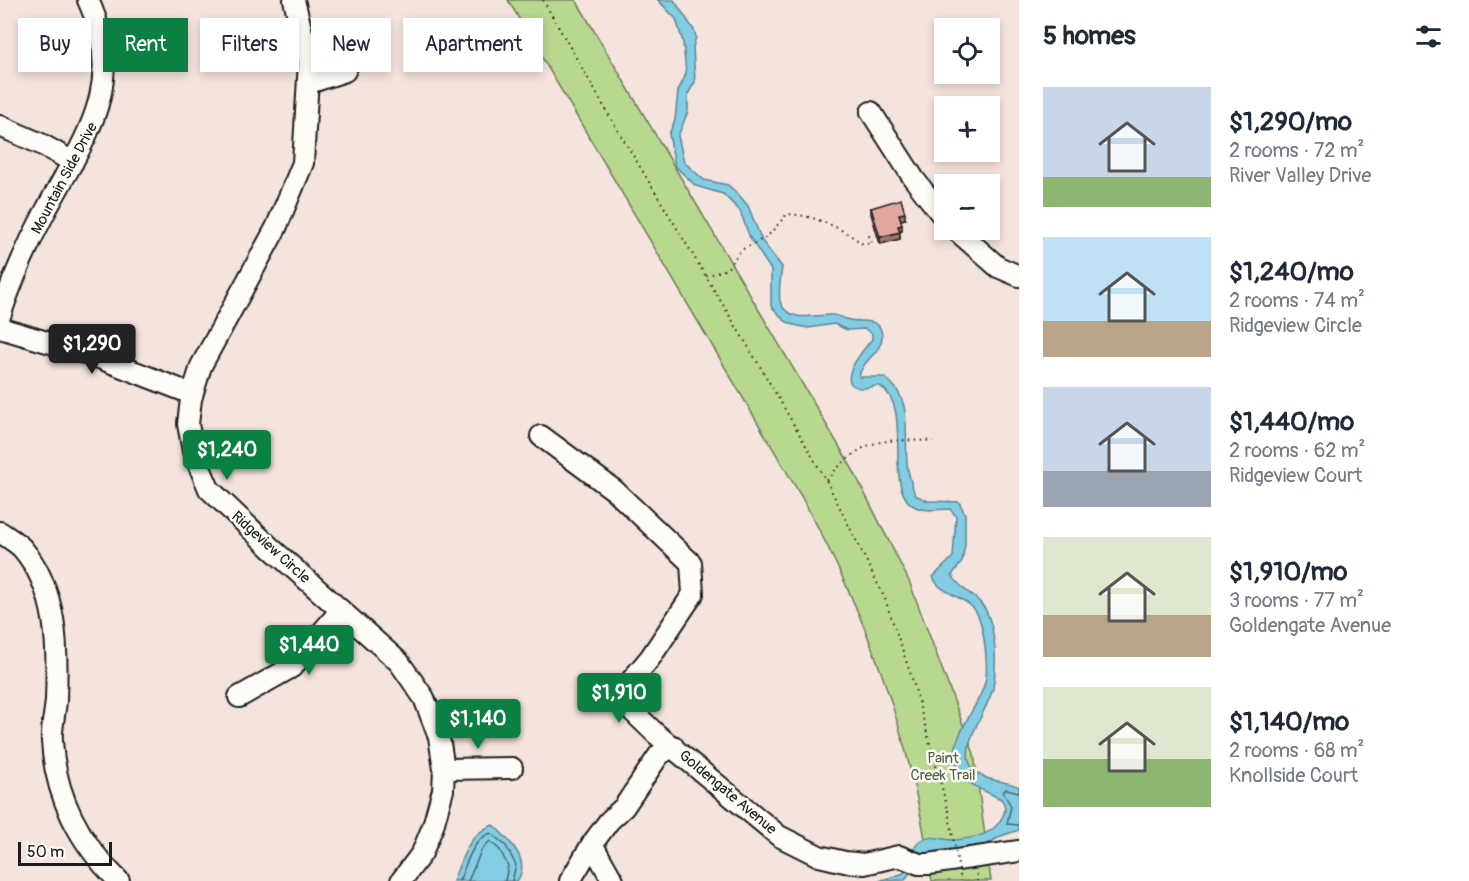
<!DOCTYPE html>
<html lang="en">
<head>
<meta charset="utf-8">
<style>
	:root { --surface:#fff; --page:#f6f6f7; --text:#1f2937; --muted:#747a83; --accent:#0b8043 }
	body { margin:0; font-family:Pangolin,sans-serif; background:var(--page); color:var(--text); height:100vh; display:flex; flex-direction:column; font-size:22px; white-space:nowrap }
	* { box-sizing:border-box; margin:0 }
	p { font-size:20px; color:var(--muted) }
	.icon { flex:none; width:33px; height:33px; fill:none; stroke:currentColor; stroke-width:2; stroke-linecap:round; stroke-linejoin:round }
	.map { position:relative; flex:1; overflow:hidden }
	.sheet { display:flex; flex-direction:column; background:var(--surface); width:450px }
	.sheet>* { flex:none }
	.hud { position:absolute; left:18px; top:18px; width:570px; height:54px; display:flex; gap:12px }
	.fabs { position:absolute; left:934px; top:18px; display:grid; gap:12px }
	.fabs a { display:grid; place-items:center; width:66px; height:66px; border-radius:0px; background:var(--surface); box-shadow:0 3px 9px #0003; font-size:30px }
	.scale { position:absolute; left:18px; bottom:15px; width:94px; box-sizing:border-box; padding-left:6px; border:3px solid #1c1c1c; border-top:0; font-size:16px; line-height:21px; white-space:nowrap; color:#1c1c1c; -webkit-text-stroke:4px #fdfcf7; paint-order:stroke }
	.price { position:absolute; translate:-50% -51px; padding:0 14px; border-radius:6px; background:var(--accent); color:#fff; font-size:20px; line-height:39px; filter:drop-shadow(0 2px 3px #0008) }
	.price::after { content:''; position:absolute; left:50%; top:36px; width:18px; height:14px; margin-left:-9px; background:inherit; clip-path:polygon(0 0,100% 0,50% 100%) }
	.price.selected { background:#222; color:#fff }
	ul { padding:0; list-style:none }
	li { display:flex; align-items:center; gap:18px; height:150px; padding:0 24px }
	li span { display:grid; place-items:center; flex:none; width:168px; height:120px; border-radius:0px; color:#555 }
	li>.icon { margin-inline-start:auto }
	span .icon { width:72px; height:72px; fill:#fffc; stroke-width:1 }
	li b { font-size:26px }
	h2 { display:flex; justify-content:space-between; align-items:center; height:72px; padding:0 24px; font-size:26px }
	.pill { padding:0 21px; border-radius:0px; background:var(--surface); box-shadow:0 3px 9px #0003; font-size:21px; line-height:54px }
	.pill.selected { background:var(--accent); color:#fff }
	main { display:flex; flex:1; min-height:0 }
	.map>svg:first-child { display:block }
	.green { fill:#b8d78f; stroke:#6a7a56; stroke-width:1.5 }
	.water { fill:#83cde4; stroke:#5a8694; stroke-width:1.5 }
	.lines { fill:none; stroke-linecap:round; stroke-linejoin:round }
	.shore { stroke:#45636c; stroke-width:1.5 }
	.minor-casing { stroke:#1c1c1c; stroke-width:24 }
	.path { stroke:#1c1c1c; stroke-width:2; stroke-dasharray:1.5 4.5; stroke-linecap:butt }
	.minor { stroke:#fdfcf7; stroke-width:20 }
	.path-bridge { stroke:#1c1c1c; stroke-width:2; stroke-dasharray:1.5 4.5; stroke-linecap:butt }
	.wall { fill:#c29089; stroke:#1c1c1c; stroke-width:1.5 }
	.shaded-wall { fill:#9e766f; stroke:#1c1c1c; stroke-width:1.5 }
	.building { fill:#e2a89f; stroke:#1c1c1c; stroke-width:1.5 }
	.labels { text-anchor:middle; stroke-width:5; stroke-linejoin:round; paint-order:stroke }
	.street-label { font-size:15px; fill:#1c1c1c; stroke:#fdfcf7 }
	.park-label { font-size:15px; fill:#535d44; stroke:#fdfcf7 }
</style>
</head>
<body>
<main>
<div class="map">
<svg width="1019" height="881" viewBox="0 0 1019 881">
	<rect width="100%" height="100%" fill="#f5e3dd"/>
	<filter id="ink" filterUnits="userSpaceOnUse"><feTurbulence type="fractalNoise" baseFrequency=".0167" numOctaves="2"/><feDisplacementMap in="SourceGraphic" scale="12" xChannelSelector="R" yChannelSelector="G"/><feConvolveMatrix kernelMatrix="1 2 1 2 8 2 1 2 1" color-interpolation-filters="sRGB"/></filter>
	<g filter="url(#ink)">
		<!-- green -->
		<path class="green" d="M 508,0 L 576,0 L 852,468 L 909,581 L 974,754 L 991,881 L 932,881 C 912,742 870,620 801,496 Z"/>
		<!-- water -->
		<path class="water" d="M 658,0 L 674,0 L 694,30 L 696,37 L 693,47 L 695,82 L 688,94 L 688,111 L 678,136 L 684,162 L 704,180 L 728,185 L 739,195 L 748,206 L 762,241 L 782,267 C 781,276 777,296 781,304 C 791,324 816,314 832,315 C 839,315 843,319 850,320 C 862,323 882,316 882,337 C 882,352 861,361 859,377 L 884,377 C 914,397 904,433 907,463 C 908,473 912,486 915,495 L 928,501 L 959,502 L 965,514 L 965,545 L 962,562 L 952,575 C 961,592 981,596 988,615 C 996,635 997,667 993,688 C 988,711 956,748 973,769 C 983,782 1006,780 1019,787 L 1019,830 L 1001,836 L 983,847 L 938,851 L 915,865 L 905,880 L 879,881 L 904,873 C 910,863 911,847 922,840 C 933,834 944,841 955,840 C 975,838 994,835 1003,816 C 1006,810 1006,805 1001,799 C 990,793 974,788 965,779 C 936,748 978,713 985,682 C 989,669 984,631 979,618 C 971,595 941,597 933,577 L 953,557 L 956,516 L 950,509 C 939,509 929,512 918,508 C 879,494 916,408 880,386 C 873,385 868,389 861,388 C 832,385 865,348 872,339 L 872,334 L 865,329 L 847,330 L 834,324 L 808,328 L 794,325 L 785,321 L 771,306 L 771,270 L 750,238 L 740,211 L 723,194 L 696,186 L 675,166 L 669,134 L 675,120 L 678,91 L 686,74 L 683,42 L 676,19 Z
			M 493,825 C 508,839 532,860 517,881 L 453,881 C 463,857 467,835 493,825 Z"/>
		<g class="lines">
			<!-- shore -->
			<path class="shore" d="M 1019,792 L 1006,789 L 1003,792 L 1011,806 L 1007,824 L 1019,825
				M 459,881 C 467,864 472,839 491,833 L 506,846 L 516,865 L 512,881
				M 468,881 L 482,849 L 490,841 L 500,850 L 508,866 L 505,881"/>
			<defs>
				<path id="minor" d="M 294,0 L 309,61 L 303,163 L 276,228 L 201,366 L 191,399 L 188,424 L 193,451 L 209,489 L 272,549 L 399,662 L 424,698 L 439,737 L 444,769 L 443,790 L 433,826 L 422,853 L 401,881
					M 306,42 C 327,40 363,37 345,71 L 309,83
					M 871,112 L 914,179 L 945,219
					M 0,126 L 41,144 L 73,162
					M 956,230 L 998,267 L 1019,276
					M 0,316 C 12,280 27,246 45,212 C 84,139 128,85 88,0
					M 0,328 L 94,356 L 192,394
					M 541,436 L 614,490 L 691,563 L 693,594 L 650,658 L 626,687 L 624,703 L 655,733 L 779,836 L 819,856 L 845,862 L 864,864 L 899,856 L 919,864 L 929,864 L 1019,851
					M 0,532 C 7,537 16,542 22,548 C 58,590 58,648 56,700 C 55,714 51,728 52,741 C 55,796 80,844 119,881
					M 239,697 L 292,667 L 341,610
					M 444,769 L 512,768
					M 592,844 L 613,881
					M 570,881 L 592,844 L 609,821 L 624,807 L 659,755 L 673,746"/>
			</defs>
			<!-- minor casing -->
			<use href="#minor" class="minor-casing"/>
			<!-- path -->
			<path class="path" d="M 543,0 L 613,122 L 758,363 L 826,480 L 859,546 L 885,599 L 912,678 L 948,810
				M 706,276 L 727,269 L 741,250 L 767,237 L 787,214 C 815,215 841,228 863,244 L 872,243 L 867,231
				M 826,480 C 865,438 876,439 933,441
				M 977,874 L 977,881"/>
			<!-- minor -->
			<use href="#minor" class="minor"/>
			<!-- path-bridge -->
			<path class="path-bridge" d="M 948,810 L 961,881"/>
		</g>
		<!-- wall -->
		<path class="wall" d="M 871,208 L 905,219 L 900,220 L 902,231 L 899,232 L 900,239 L 880,244 L 871,214 Z"/>
		<!-- shaded-wall -->
		<path class="shaded-wall" d="M 905,213 L 905,219 L 899,221 L 899,214 Z
			M 902,225 L 902,231 L 898,232 L 898,226 Z
			M 900,232 L 900,239 L 880,244 L 880,237 Z"/>
		<!-- building -->
		<path class="building" d="M 901,199 L 905,213 L 899,214 L 902,225 L 898,226 L 900,232 L 880,237 L 871,208 Z"/>
	</g>
	<g class="labels">
		<!-- street labels -->
		<g class="street-label">
			<text transform="translate(64 178) rotate(-62)" y="5">Mountain Side Drive</text>
			<text transform="translate(271 547) rotate(42)" y="5">Ridgeview Circle</text>
			<text transform="translate(728 792) rotate(40)" y="5">Goldengate Avenue</text>
		</g>
		<!-- park labels -->
		<g class="park-label">
			<text x="943" y="763">Paint<tspan x="943" dy="17">Creek Trail</tspan></text>
		</g>
	</g>
</svg>
<div class="fabs">
<a><svg class="icon" aria-label="locate" viewBox="0 0 24 24"><circle cx="12" cy="12" r="6"/><path d="M12 2v4M12 18v4M2 12h4M18 12h4"/></svg></a>
<a>+</a>
<a>−</a>
</div>
<div class="scale">50 m</div>
<b class="price selected" style="left:92px;top:375px">$1,290</b>
<b class="price" style="left:227px;top:481px">$1,240</b>
<b class="price" style="left:309px;top:676px">$1,440</b>
<b class="price" style="left:619px;top:724px">$1,910</b>
<b class="price" style="left:478px;top:750px">$1,140</b>
<div class="hud">
<a class="pill">Buy</a>
<a class="pill selected">Rent</a>
<a class="pill">Filters</a>
<a class="pill">New</a>
<a class="pill">Apartment</a>
</div>
</div>
<section class="sheet">
<h2>5 homes<svg class="icon" aria-label="filters" viewBox="0 0 24 24"><path d="M4 7h16M4 17h16"/><circle cx="9" cy="7" r="2"/><circle cx="15" cy="17" r="2"/></svg></h2>
<ul>
<li><span style="background:linear-gradient(#c9d6e8 75%,#8fb573 0)"><svg class="icon" aria-label="home" viewBox="0 0 24 24"><path d="M3 11l9-7 9 7M6 9v11h12V9"/></svg></span><div><b>$1,290/mo</b><p>2 rooms · 72 m²</p><p>River Valley Drive</p></div></li>
<li><span style="background:linear-gradient(#bfe0f5 70%,#b9a48a 0)"><svg class="icon" aria-label="home" viewBox="0 0 24 24"><path d="M3 11l9-7 9 7M6 9v11h12V9"/></svg></span><div><b>$1,240/mo</b><p>2 rooms · 74 m²</p><p>Ridgeview Circle</p></div></li>
<li><span style="background:linear-gradient(#c9d6e8 70%,#9aa5b1 0)"><svg class="icon" aria-label="home" viewBox="0 0 24 24"><path d="M3 11l9-7 9 7M6 9v11h12V9"/></svg></span><div><b>$1,440/mo</b><p>2 rooms · 62 m²</p><p>Ridgeview Court</p></div></li>
<li><span style="background:linear-gradient(#dfe7d0 65%,#b9a48a 0)"><svg class="icon" aria-label="home" viewBox="0 0 24 24"><path d="M3 11l9-7 9 7M6 9v11h12V9"/></svg></span><div><b>$1,910/mo</b><p>3 rooms · 77 m²</p><p>Goldengate Avenue</p></div></li>
<li><span style="background:linear-gradient(#dfe7d0 60%,#8fb573 0)"><svg class="icon" aria-label="home" viewBox="0 0 24 24"><path d="M3 11l9-7 9 7M6 9v11h12V9"/></svg></span><div><b>$1,140/mo</b><p>2 rooms · 68 m²</p><p>Knollside Court</p></div></li>
</ul>
</section>
</main>
</body>
</html>
